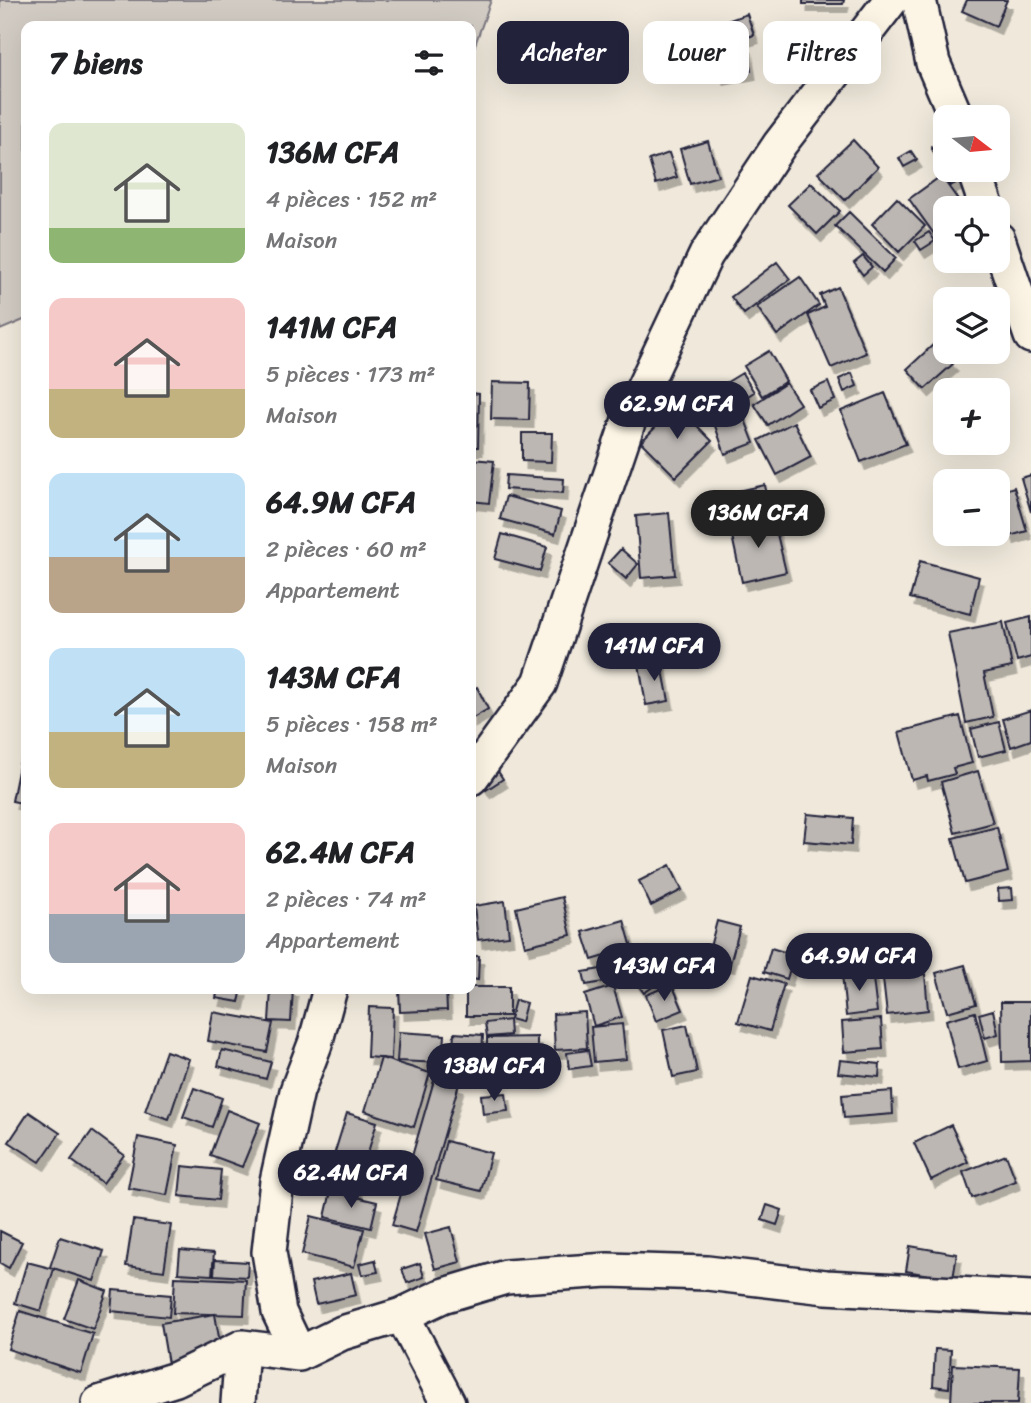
<!DOCTYPE html>
<html lang="fr">
<head>
<meta charset="utf-8">
<style>
	:root { --surface:#fff; --page:#f2f2f2; --text:#202124; --muted:#757577; --accent:#22223b }
	body { margin:0; font-family:Sriracha,sans-serif; background:var(--page); color:var(--text); height:100vh; display:flex; flex-direction:column; font-size:26px; white-space:nowrap }
	* { box-sizing:border-box; margin:0 }
	p { font-size:23px; color:var(--muted) }
	.icon { flex:none; width:38px; height:38px; fill:none; stroke:currentColor; stroke-width:2; stroke-linecap:round; stroke-linejoin:round }
	.map { position:relative; flex:1; overflow:hidden }
	.panel { position:absolute; left:21px; top:21px; width:455px; height:973px; display:flex; flex-direction:column; background:var(--surface); border-radius:14px; box-shadow:0 7px 28px #0002 }
	.panel>* { flex:none }
	.top-card { position:absolute; left:497px; top:21px; width:429px; height:63px; display:flex; gap:14px }
	.needle { width:46px; rotate:106deg }
	.buttons { position:absolute; left:933px; top:105px; display:grid; gap:14px }
	.buttons a { display:grid; place-items:center; width:77px; height:77px; border-radius:14px; background:var(--surface); box-shadow:0 7px 28px #0002; font-size:35px }
	.price { position:absolute; translate:-50% -60px; padding:0 16px; border-radius:24px; background:var(--accent); color:#fff; font-size:23px; line-height:46px; filter:drop-shadow(0 2px 4px #0008) }
	.price::after { content:''; position:absolute; left:50%; top:42px; width:21px; height:16px; margin-left:-10px; background:inherit; clip-path:polygon(0 0,100% 0,50% 100%) }
	.price.current { background:#222; color:#fff }
	ul { padding:0; list-style:none }
	li { display:flex; align-items:center; gap:21px; height:175px; padding:0 28px }
	li span { display:grid; place-items:center; flex:none; width:196px; height:140px; border-radius:14px; color:#555 }
	li>.icon { margin-inline-start:auto }
	span .icon { width:84px; height:84px; fill:#fffc; stroke-width:1 }
	li b { font-size:30px }
	h2 { display:flex; justify-content:space-between; align-items:center; height:84px; padding:0 28px; font-size:30px }
	.tag { padding:0 24px; border-radius:14px; background:var(--surface); box-shadow:0 7px 28px #0002; font-size:24px; line-height:63px }
	.tag.current { background:var(--accent); color:#fff }
	.map>svg:first-child { display:block }
	.green { fill:#d1cbc3; stroke:#7a767f; stroke-width:2 }
	.building { fill:#bcb7b3; stroke:#22223b; stroke-width:2; filter:url(#shadow) }
	.lines { fill:none; stroke-linecap:round; stroke-linejoin:round }
	.minor-casing { stroke:#22223b; stroke-width:38 }
	.minor { stroke:#fcf5e5; stroke-width:33 }
</style>
</head>
<body>
<div class="map">
<svg width="1031" height="1403" viewBox="0 0 1031 1403">
	<defs>
		<filter id="shadow"><feDropShadow dx="4.5" dy="8" stdDeviation="0" flood-color="#0004"/></filter>
	</defs>
	<rect width="100%" height="100%" fill="#efe8db"/>
	<filter id="ink" filterUnits="userSpaceOnUse"><feTurbulence type="fractalNoise" baseFrequency=".0143" numOctaves="2"/><feDisplacementMap in="SourceGraphic" scale="14" xChannelSelector="R" yChannelSelector="G"/><feConvolveMatrix kernelMatrix="1 2 1 2 8 2 1 2 1" color-interpolation-filters="sRGB"/></filter>
	<g filter="url(#ink)">
		<!-- green -->
		<path class="green" d="M 0,0 L 491,0 L 471,56 L 471,26 L 26,26 L 26,319 L 0,330 Z"/>
		<!-- building -->
		<path class="building" d="M 803,0 L 844,0 L 843,4 L 803,4 Z
			M 967,0 L 1007,0 L 996,26 L 962,11 Z
			M 747,14 L 754,35 L 719,46 L 713,26 Z
			M 747,45 L 751,71 L 719,77 L 715,50 Z
			M 853,140 L 878,167 L 845,200 L 818,173 Z
			M 945,140 L 945,170 L 965,170 L 969,177 L 950,186 L 931,147 Z
			M 708,141 L 718,176 L 690,184 L 680,149 Z
			M 911,151 L 917,160 L 904,167 L 899,158 Z
			M 669,153 L 677,177 L 656,184 L 649,160 Z
			M 941,176 L 964,208 L 945,208 L 945,232 L 937,238 L 909,199 Z
			M 811,183 L 840,211 L 817,234 L 788,205 Z
			M 897,198 L 925,226 L 899,252 L 872,224 Z
			M 849,212 L 896,258 L 883,272 L 835,226 Z
			M 929,232 L 935,241 L 921,250 L 915,241 Z
			M 863,256 L 872,267 L 863,275 L 854,263 Z
			M 777,262 L 790,279 L 744,314 L 731,297 Z
			M 800,277 L 819,305 L 777,335 L 757,307 Z
			M 838,287 L 866,353 L 831,368 L 808,315 L 825,307 L 820,295 Z
			M 935,343 L 953,364 L 925,389 L 907,369 Z
			M 769,351 L 786,381 L 762,396 L 744,366 Z
			M 742,373 L 754,392 L 719,415 L 706,395 Z
			M 852,373 L 857,386 L 844,392 L 839,379 Z
			M 492,382 L 530,383 L 529,420 L 491,419 Z
			M 828,382 L 835,400 L 818,408 L 810,390 Z
			M 786,383 L 800,404 L 768,425 L 754,404 Z
			M 471,393 L 479,394 L 478,447 L 471,447 Z
			M 885,393 L 906,444 L 861,462 L 841,411 Z
			M 677,405 L 712,441 L 676,477 L 641,442 Z
			M 742,412 L 754,443 L 725,454 L 714,423 Z
			M 794,422 L 811,457 L 777,475 L 759,440 Z
			M 522,433 L 552,433 L 551,462 L 522,461 Z
			M 471,459 L 494,461 L 489,503 L 471,501 Z
			M 506,475 L 564,479 L 563,493 L 505,489 Z
			M 1031,475 L 1031,512 L 1021,478 Z
			M 765,485 L 769,505 L 738,511 L 734,492 Z
			M 1014,487 L 1027,531 L 1010,536 L 998,492 Z
			M 506,496 L 561,511 L 555,534 L 500,519 Z
			M 733,501 L 735,514 L 722,516 L 720,503 Z
			M 669,513 L 675,575 L 641,578 L 636,516 Z
			M 773,517 L 786,572 L 742,582 L 730,527 Z
			M 502,534 L 547,547 L 540,571 L 495,559 Z
			M 621,549 L 638,564 L 626,579 L 608,563 Z
			M 920,561 L 979,577 L 970,614 L 910,598 Z
			M 1031,617 L 1031,657 L 1017,661 L 1007,623 Z
			M 1003,622 L 1012,667 L 984,673 L 993,717 L 966,723 L 948,633 Z
			M 661,660 L 669,701 L 646,705 L 639,664 Z
			M 477,687 L 488,709 L 471,719 L 471,690 Z
			M 1031,710 L 1031,740 L 1011,747 L 1003,719 Z
			M 960,716 L 972,763 L 953,768 L 955,774 L 928,781 L 927,776 L 912,780 L 899,732 Z
			M 999,722 L 1006,750 L 978,757 L 971,729 Z
			M 20,761 L 26,763 L 26,804 L 12,801 Z
			M 494,765 L 503,779 L 486,790 L 477,776 Z
			M 978,771 L 993,823 L 955,833 L 941,782 Z
			M 807,814 L 853,818 L 851,845 L 804,841 Z
			M 997,827 L 1008,872 L 965,883 L 953,838 Z
			M 670,865 L 682,890 L 651,906 L 639,881 Z
			M 1012,888 L 1013,900 L 999,901 L 998,889 Z
			M 562,897 L 571,935 L 525,946 L 516,908 Z
			M 505,901 L 509,936 L 478,940 L 474,906 Z
			M 624,920 L 632,948 L 592,960 L 583,932 Z
			M 717,921 L 740,927 L 730,964 L 707,958 Z
			M 648,948 L 668,976 L 644,993 L 624,965 Z
			M 771,948 L 794,955 L 787,979 L 764,972 Z
			M 471,956 L 479,956 L 478,980 L 471,979 Z
			M 965,965 L 976,1004 L 947,1012 L 936,973 Z
			M 601,969 L 603,982 L 586,985 L 583,972 Z
			M 872,970 L 877,1012 L 846,1016 L 842,973 Z
			M 925,974 L 928,1010 L 887,1015 L 883,979 Z
			M 752,975 L 784,984 L 770,1031 L 738,1022 Z
			M 672,984 L 683,1010 L 656,1021 L 646,995 Z
			M 613,986 L 622,1017 L 594,1026 L 585,995 Z
			M 471,987 L 509,987 L 509,1016 L 466,1016 L 466,989 Z
			M 218,989 L 242,989 L 239,1002 L 216,998 Z
			M 271,989 L 293,989 L 291,1022 L 269,1021 Z
			M 399,989 L 446,989 L 447,1010 L 400,1012 Z
			M 515,1000 L 526,1003 L 521,1022 L 510,1019 Z
			M 1001,1002 L 1031,1002 L 1031,1061 L 1002,1062 Z
			M 369,1007 L 393,1008 L 391,1059 L 367,1057 Z
			M 993,1010 L 998,1034 L 985,1038 L 979,1014 Z
			M 213,1012 L 273,1023 L 267,1052 L 208,1041 Z
			M 585,1012 L 587,1048 L 555,1050 L 553,1014 Z
			M 975,1012 L 987,1061 L 958,1069 L 946,1020 Z
			M 881,1019 L 883,1049 L 844,1052 L 842,1022 Z
			M 509,1020 L 510,1035 L 487,1037 L 485,1023 Z
			M 622,1024 L 626,1059 L 594,1062 L 591,1027 Z
			M 687,1025 L 697,1072 L 673,1077 L 663,1030 Z
			M 399,1032 L 445,1035 L 443,1063 L 397,1061 Z
			M 454,1033 L 483,1035 L 482,1061 L 452,1060 Z
			M 537,1037 L 537,1062 L 487,1062 L 487,1038 Z
			M 222,1050 L 271,1062 L 266,1079 L 218,1066 Z
			M 588,1050 L 591,1066 L 569,1069 L 567,1053 Z
			M 166,1051 L 189,1059 L 169,1119 L 145,1111 Z
			M 381,1058 L 430,1073 L 414,1127 L 365,1111 Z
			M 840,1060 L 880,1064 L 879,1077 L 838,1073 Z
			M 435,1077 L 459,1084 L 416,1232 L 392,1225 Z
			M 194,1088 L 222,1098 L 212,1127 L 183,1117 Z
			M 892,1091 L 893,1114 L 844,1118 L 842,1095 Z
			M 506,1093 L 508,1111 L 483,1114 L 481,1095 Z
			M 227,1110 L 260,1123 L 242,1167 L 210,1155 Z
			M 29,1112 L 60,1133 L 40,1162 L 9,1142 Z
			M 347,1113 L 377,1122 L 356,1193 L 325,1184 Z
			M 951,1125 L 968,1162 L 931,1180 L 914,1143 Z
			M 92,1131 L 124,1155 L 103,1183 L 71,1160 Z
			M 138,1137 L 177,1145 L 167,1195 L 128,1188 Z
			M 446,1141 L 491,1153 L 481,1191 L 436,1180 Z
			M 1006,1155 L 1016,1181 L 972,1198 L 963,1172 Z
			M 182,1166 L 221,1170 L 218,1200 L 179,1196 Z
			M 331,1191 L 377,1202 L 371,1228 L 325,1217 Z
			M 767,1205 L 782,1210 L 777,1225 L 762,1220 Z
			M 311,1216 L 364,1229 L 354,1267 L 302,1254 Z
			M 133,1220 L 171,1225 L 164,1271 L 126,1266 Z
			M 451,1227 L 460,1262 L 435,1269 L 425,1234 Z
			M 0,1231 L 22,1242 L 9,1268 L 0,1263 Z
			M 60,1237 L 104,1251 L 94,1281 L 50,1267 Z
			M 910,1246 L 957,1254 L 953,1279 L 906,1271 Z
			M 180,1250 L 214,1253 L 212,1275 L 178,1273 Z
			M 215,1260 L 248,1262 L 247,1277 L 214,1275 Z
			M 375,1260 L 378,1272 L 362,1275 L 359,1264 Z
			M 27,1262 L 54,1269 L 41,1311 L 15,1303 Z
			M 420,1263 L 424,1277 L 407,1283 L 402,1269 Z
			M 351,1273 L 356,1295 L 316,1304 L 311,1282 Z
			M 175,1277 L 246,1280 L 244,1315 L 173,1313 Z
			M 79,1280 L 107,1291 L 93,1329 L 64,1319 Z
			M 113,1290 L 171,1295 L 169,1317 L 111,1311 Z
			M 20,1311 L 93,1334 L 81,1373 L 8,1349 Z
			M 215,1314 L 222,1355 L 168,1364 L 161,1323 Z
			M 935,1349 L 951,1350 L 949,1388 L 933,1386 Z
			M 953,1365 L 1020,1368 L 1018,1403 L 951,1403 Z"/>
		<g class="lines">
			<defs>
				<path id="minor" d="M 919,0 L 933,63 L 956,117
					M 974,170 L 987,208
					M 998,239 L 1031,336
					M 471,778 L 540,683 L 631,414 L 706,255 L 780,144 L 891,0
					M 402,1315 L 448,1403
					M 299,1354 L 279,1312 L 269,1252 L 277,1181 L 297,1091 L 315,1044 L 330,989
					M 99,1403 L 176,1379 L 242,1347 L 299,1354 L 342,1333 L 402,1315 L 442,1296 L 506,1277 L 608,1270 L 707,1273 L 826,1287 L 1031,1298
					M 238,1403 L 242,1347"/>
			</defs>
			<!-- minor casing -->
			<use href="#minor" class="minor-casing"/>
			<!-- minor -->
			<use href="#minor" class="minor"/>
		</g>
	</g>
</svg>
<div class="buttons">
<a><svg class="needle" viewBox="-14 -14 28 28"><path d="M0-13l5 13h-10z" fill="#e53935"/><path d="M0 13l5-13h-10z" fill="#757577"/></svg></a>
<a><svg class="icon" aria-label="locate" viewBox="0 0 24 24"><circle cx="12" cy="12" r="6"/><path d="M12 2v4M12 18v4M2 12h4M18 12h4"/></svg></a>
<a><svg class="icon" aria-label="layers" viewBox="0 0 24 24"><path d="M12 4l9 5-9 5-9-5zM3 14l9 5 9-5"/></svg></a>
<a>+</a>
<a>−</a>
</div>
<b class="price" style="left:677px;top:441px">62.9M CFA</b>
<b class="price current" style="left:758px;top:550px">136M CFA</b>
<b class="price" style="left:654px;top:683px">141M CFA</b>
<b class="price" style="left:859px;top:993px">64.9M CFA</b>
<b class="price" style="left:664px;top:1003px">143M CFA</b>
<b class="price" style="left:494px;top:1103px">138M CFA</b>
<b class="price" style="left:351px;top:1210px">62.4M CFA</b>
<div class="top-card">
<a class="tag current">Acheter</a>
<a class="tag">Louer</a>
<a class="tag">Filtres</a>
</div>
<section class="panel">
<h2>7 biens<svg class="icon" aria-label="filters" viewBox="0 0 24 24"><path d="M4 7h16M4 17h16"/><circle cx="9" cy="7" r="2"/><circle cx="15" cy="17" r="2"/></svg></h2>
<ul>
<li><span style="background:linear-gradient(#dfe7d0 75%,#8fb573 0)"><svg class="icon" aria-label="home" viewBox="0 0 24 24"><path d="M3 11l9-7 9 7M6 9v11h12V9"/></svg></span><div><b>136M CFA</b><p>4 pièces · 152 m²</p><p>Maison</p></div></li>
<li><span style="background:linear-gradient(#f6c9c9 65%,#c2b280 0)"><svg class="icon" aria-label="home" viewBox="0 0 24 24"><path d="M3 11l9-7 9 7M6 9v11h12V9"/></svg></span><div><b>141M CFA</b><p>5 pièces · 173 m²</p><p>Maison</p></div></li>
<li><span style="background:linear-gradient(#bfe0f5 60%,#b9a48a 0)"><svg class="icon" aria-label="home" viewBox="0 0 24 24"><path d="M3 11l9-7 9 7M6 9v11h12V9"/></svg></span><div><b>64.9M CFA</b><p>2 pièces · 60 m²</p><p>Appartement</p></div></li>
<li><span style="background:linear-gradient(#bfe0f5 60%,#c2b280 0)"><svg class="icon" aria-label="home" viewBox="0 0 24 24"><path d="M3 11l9-7 9 7M6 9v11h12V9"/></svg></span><div><b>143M CFA</b><p>5 pièces · 158 m²</p><p>Maison</p></div></li>
<li><span style="background:linear-gradient(#f6c9c9 65%,#9aa5b1 0)"><svg class="icon" aria-label="home" viewBox="0 0 24 24"><path d="M3 11l9-7 9 7M6 9v11h12V9"/></svg></span><div><b>62.4M CFA</b><p>2 pièces · 74 m²</p><p>Appartement</p></div></li>
</ul>
</section>
</div>
</body>
</html>
